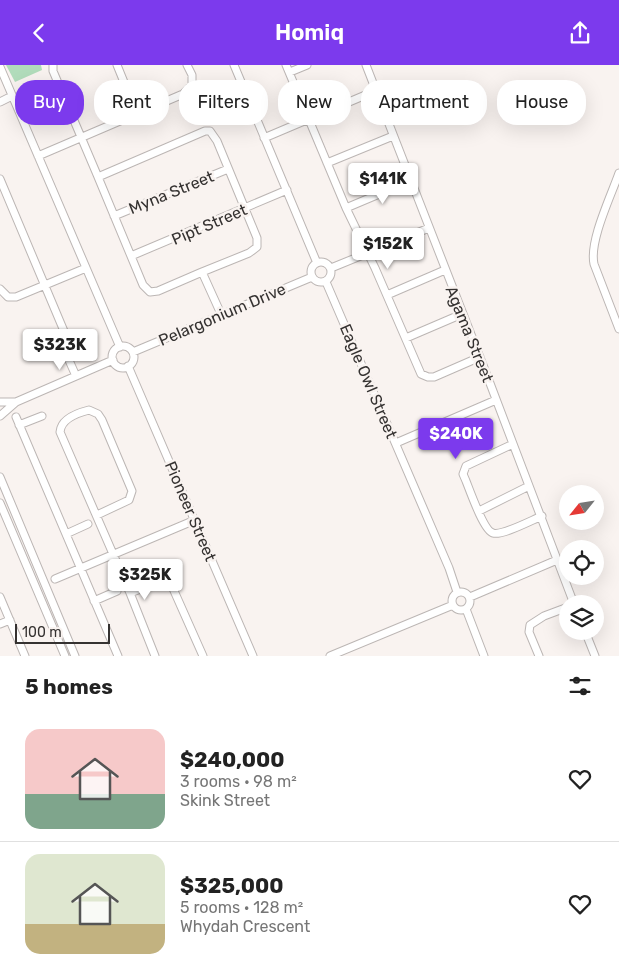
<!DOCTYPE html>
<html lang="en">
<head>
<meta charset="utf-8">
<style>
	:root { --surface:#fff; --page:#f2f2f2; --text:#222; --muted:#767676; --line:#e0e0e0; --accent:#7c3aed }
	body { margin:0; font-family:Rubik,sans-serif; background:var(--page); color:var(--text); height:100vh; display:flex; flex-direction:column; font-size:19px; white-space:nowrap }
	* { box-sizing:border-box; margin:0 }
	p { font-size:16px; color:var(--muted) }
	.icon { flex:none; width:28px; height:28px; fill:none; stroke:currentColor; stroke-width:2; stroke-linecap:round; stroke-linejoin:round }
	.map { position:relative; height:591px; overflow:hidden }
	.sheet { display:flex; flex-direction:column; background:var(--surface); flex:1 }
	.sheet>* { flex:none }
	.guide { position:absolute; left:15px; top:15px; width:590px; height:45px; display:flex; gap:10px }
	.needle { width:32px; rotate:240deg }
	.buttons { position:absolute; left:559px; top:420px; display:grid; gap:10px }
	.buttons a { display:grid; place-items:center; width:45px; height:45px; border-radius:50%; background:var(--surface); box-shadow:0 5px 20px #0002; font-size:25px }
	.scale { position:absolute; left:15px; bottom:12px; width:95px; box-sizing:border-box; padding-left:5px; border:2px solid #353231; border-top:0; font-size:14px; line-height:18px; white-space:nowrap; color:#353231; -webkit-text-stroke:4px #f9f3f0; paint-order:stroke }
	.price { position:absolute; translate:-50% -42px; padding:0 11px; border-radius:5px; background:#fff; color:#222; font-size:16px; line-height:32px; filter:drop-shadow(0 1px 2px #0008) }
	.price::after { content:''; position:absolute; left:50%; top:30px; width:15px; height:11px; margin-left:-8px; background:inherit; clip-path:polygon(0 0,100% 0,50% 100%) }
	.price.on { background:var(--accent); color:#fff }
	ul { padding:0; list-style:none }
	li { display:flex; align-items:center; gap:15px; height:125px; padding:0 25px }
	li+li { border-top:1px solid var(--line) }
	li span { display:grid; place-items:center; flex:none; width:140px; height:100px; border-radius:15px; color:#555 }
	li>.icon { margin-inline-start:auto }
	span .icon { width:60px; height:60px; fill:#fffc; stroke-width:1 }
	li b { font-size:21px }
	h2 { display:flex; justify-content:space-between; align-items:center; height:60px; padding:0 25px; font-size:21px }
	.pill { padding:0 18px; border-radius:20px; background:var(--surface); box-shadow:0 5px 20px #0002; font-size:18px; line-height:45px }
	.pill.on { background:var(--accent); color:#fff }
	header { display:flex; justify-content:space-between; align-items:center; height:65px; padding:0 25px; background:var(--accent); color:#fff; font-size:22px; font-weight:600 }
	.map>svg:first-child { display:block }
	.green { fill:#b1dcbb }
	.lines { fill:none; stroke-linecap:round; stroke-linejoin:round }
	.minor-casing { stroke:#bcb6b4; stroke-width:9 }
	.minor { stroke:#fff; stroke-width:7 }
	.labels { text-anchor:middle; stroke-width:5; stroke-linejoin:round; paint-order:stroke }
	.street-label { font-size:16px; fill:#353231; stroke:#f9f3f0 }
</style>
</head>
<body>
<header><svg class="icon" aria-label="back" viewBox="0 0 24 24"><path d="M15 5l-7 7 7 7"/></svg>Homiq<svg class="icon" aria-label="share" viewBox="0 0 24 24"><path d="M12 15V3M7 8l5-5 5 5M5 13v7h14v-7"/></svg></header>
<div class="map">
<svg width="619" height="591" viewBox="0 0 619 591">
	<rect width="100%" height="100%" fill="#f9f3f0"/>
	<!-- green -->
	<path class="green" d="M 6,0 L 41,0 L 42,5 L 15,17 Z"/>
	<g class="lines">
		<defs>
			<path id="minor" d="M 53,0 L 53,6 L 98,112
				M 117,0 L 137,49
				M 234,0 L 317,198
				M 286,0 L 346,143 L 375,203 L 421,309 L 428,312 L 434,312 L 480,292
				M 366,0 L 488,313 L 574,539
				M 0,2 L 120,282
				M 290,7 L 307,0
				M 0,37 L 12,31
				M 205,66 L 210,66 L 217,76 L 257,173 L 257,182 L 249,188 L 202,207 L 158,226 L 150,227 L 143,220 L 98,112 Z
				M 264,73 L 375,26
				M 38,91 L 183,29 L 192,20 L 192,10 L 187,0
				M 327,98 L 393,71
				M 619,108 C 611,131 589,176 594,199 L 619,264
				M 0,114 L 69,278 L 68,293 L 76,311
				M 346,143 L 410,116
				M 114,151 L 228,104
				M 131,191 L 287,125
				M311 207a10 10 0 1 1 20 0a10 10 0 1 1-20 0Z
				M 331,203 L 429,163
				M 202,207 L 221,249
				M 326,217 L 449,503 L 457,527
				M 0,224 L 8,232 L 16,232 L 86,203
				M 387,230 L 445,205
				M 406,273 L 462,249
				M112 292a11 11 0 1 1 22 0a11 11 0 1 1-22 0Z
				M 133,287 L 312,212
				M 128,301 L 253,591
				M 0,337 L 16,337
				M 0,351 L 16,337 L 113,295
				M 16,352 L 118,591
				M 19,360 L 42,351
				M 396,378 L 496,335
				M 513,379 L 466,401 L 463,409 L 466,416 C 470,426 484,466 493,468 C 502,471 532,455 542,451
				M 0,412 L 75,591
				M 0,438 L 65,591
				M 479,446 L 529,421
				M 97,450 L 129,435 L 132,426 L 102,355 L 98,349 L 89,345 C 77,348 61,354 60,367 L 130,528 L 155,591
				M 66,469 L 88,459
				M 55,514 L 195,455
				M452 536a9 9 0 1 1 18 0a9 9 0 1 1-18 0Z
				M 130,528 L 159,517 L 171,519 L 203,591
				M 0,532 L 25,591
				M 470,532 L 557,495
				M 94,536 L 117,526
				M 466,544 L 484,591
				M 0,559 L 10,555
				M 585,566 L 595,591
				M 330,591 L 453,540
				M 539,591 L 529,567 L 530,560 L 544,551 L 568,542"/>
		</defs>
		<!-- minor casing -->
		<use href="#minor" class="minor-casing"/>
		<!-- minor -->
		<use href="#minor" class="minor"/>
	</g>
	<g class="labels">
		<!-- street labels -->
		<g class="street-label">
			<text transform="translate(171 127) rotate(-22)" y="6">Myna Street</text>
			<text transform="translate(209 159) rotate(-23)" y="6">Pipt Street</text>
			<text transform="translate(222 249) rotate(-23)" y="6">Pelargonium Drive</text>
			<text transform="translate(470 269) rotate(68)" y="6">Agama Street</text>
			<text transform="translate(369 316) rotate(67)" y="6">Eagle Owl Street</text>
			<text transform="translate(191 446) rotate(67)" y="6">Pioneer Street</text>
		</g>
	</g>
</svg>
<div class="buttons">
<a><svg class="needle" viewBox="-14 -14 28 28"><path d="M0-13l5 13h-10z" fill="#e53935"/><path d="M0 13l5-13h-10z" fill="#767676"/></svg></a>
<a><svg class="icon" aria-label="locate" viewBox="0 0 24 24"><circle cx="12" cy="12" r="6"/><path d="M12 2v4M12 18v4M2 12h4M18 12h4"/></svg></a>
<a><svg class="icon" aria-label="layers" viewBox="0 0 24 24"><path d="M12 4l9 5-9 5-9-5zM3 14l9 5 9-5"/></svg></a>
</div>
<div class="scale">100 m</div>
<b class="price" style="left:383px;top:140px">$141K</b>
<b class="price" style="left:388px;top:205px">$152K</b>
<b class="price" style="left:60px;top:306px">$323K</b>
<b class="price on" style="left:456px;top:395px">$240K</b>
<b class="price" style="left:145px;top:536px">$325K</b>
<div class="guide">
<a class="pill on">Buy</a>
<a class="pill">Rent</a>
<a class="pill">Filters</a>
<a class="pill">New</a>
<a class="pill">Apartment</a>
<a class="pill">House</a>
</div>
</div>
<section class="sheet">
<h2>5 homes<svg class="icon" aria-label="filters" viewBox="0 0 24 24"><path d="M4 7h16M4 17h16"/><circle cx="9" cy="7" r="2"/><circle cx="15" cy="17" r="2"/></svg></h2>
<ul>
<li><span style="background:linear-gradient(#f6c9c9 65%,#7fa58c 0)"><svg class="icon" aria-label="home" viewBox="0 0 24 24"><path d="M3 11l9-7 9 7M6 9v11h12V9"/></svg></span><div><b>$240,000</b><p>3 rooms · 98 m²</p><p>Skink Street</p></div><svg class="icon" aria-label="heart" viewBox="0 0 24 24"><path d="M12 20l-8-8c-3-5 5-10 8-4 3-6 11-1 8 4z"/></svg></li>
<li><span style="background:linear-gradient(#dfe7d0 70%,#c2b280 0)"><svg class="icon" aria-label="home" viewBox="0 0 24 24"><path d="M3 11l9-7 9 7M6 9v11h12V9"/></svg></span><div><b>$325,000</b><p>5 rooms · 128 m²</p><p>Whydah Crescent</p></div><svg class="icon" aria-label="heart" viewBox="0 0 24 24"><path d="M12 20l-8-8c-3-5 5-10 8-4 3-6 11-1 8 4z"/></svg></li>
</ul>
</section>
</body>
</html>
